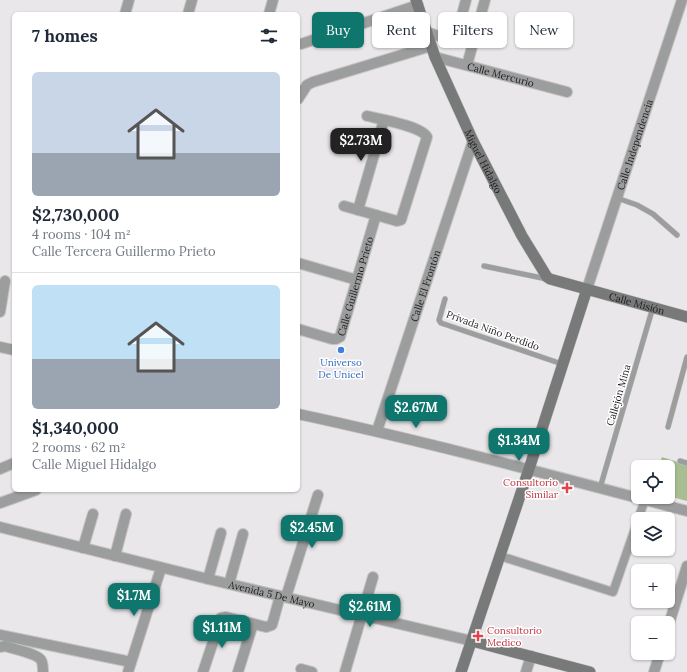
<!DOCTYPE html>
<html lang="en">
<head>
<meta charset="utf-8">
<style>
	:root { --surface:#fff; --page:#f6f6f7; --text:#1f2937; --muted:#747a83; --line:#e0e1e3; --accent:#0f766e }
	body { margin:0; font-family:Lora,serif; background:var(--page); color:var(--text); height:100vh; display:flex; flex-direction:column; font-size:15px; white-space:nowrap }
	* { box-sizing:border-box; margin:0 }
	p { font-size:13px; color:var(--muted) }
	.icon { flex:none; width:22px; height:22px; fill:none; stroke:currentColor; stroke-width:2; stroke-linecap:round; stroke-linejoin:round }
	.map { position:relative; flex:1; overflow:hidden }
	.sheet { position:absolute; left:12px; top:12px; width:288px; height:480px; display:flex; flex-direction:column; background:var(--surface); border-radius:6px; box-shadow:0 1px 3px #0004 }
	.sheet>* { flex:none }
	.top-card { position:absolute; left:312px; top:12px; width:315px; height:36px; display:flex; gap:8px }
	.buttons { position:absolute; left:631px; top:460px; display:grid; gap:8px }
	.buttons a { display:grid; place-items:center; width:44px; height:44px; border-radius:6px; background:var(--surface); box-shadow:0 1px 3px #0004; font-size:20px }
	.price { position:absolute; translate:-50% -34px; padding:0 9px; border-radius:8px; background:var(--accent); color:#fff; font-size:13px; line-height:26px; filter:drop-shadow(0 1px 2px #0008) }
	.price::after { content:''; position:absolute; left:50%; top:24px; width:12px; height:9px; margin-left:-6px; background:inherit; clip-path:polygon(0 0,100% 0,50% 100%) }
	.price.selected { background:#222; color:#fff }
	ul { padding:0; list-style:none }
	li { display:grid; align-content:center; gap:8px; height:212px; padding:0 20px }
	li+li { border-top:1px solid var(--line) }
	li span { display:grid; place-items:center; height:124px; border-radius:6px; color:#555 }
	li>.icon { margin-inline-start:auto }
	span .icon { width:72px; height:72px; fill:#fffc; stroke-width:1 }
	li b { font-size:17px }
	h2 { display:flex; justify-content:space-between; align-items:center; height:48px; padding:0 20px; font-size:17px }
	.chip { padding:0 14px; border-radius:6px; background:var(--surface); box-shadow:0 1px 3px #0004; font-size:14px; line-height:36px }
	.chip.selected { background:var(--accent); color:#fff }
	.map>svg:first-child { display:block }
	.green { fill:#a7bd92 }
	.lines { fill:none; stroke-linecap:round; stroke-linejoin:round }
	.service-casing { stroke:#c5c2c5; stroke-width:6 }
	.pedestrian-casing { stroke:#c5c2c5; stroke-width:10 }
	.minor-casing { stroke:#c5c2c5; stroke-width:12 }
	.secondary-casing { stroke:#c5c2c5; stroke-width:12 }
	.service { stroke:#9c9e9e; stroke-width:5 }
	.pedestrian { stroke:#9c9e9e; stroke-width:8 }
	.minor { stroke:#9c9e9e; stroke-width:10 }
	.secondary { stroke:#787a7a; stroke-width:11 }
	.shop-dot { fill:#3f7fe0; stroke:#fff; stroke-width:1.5 }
	.health-dot { fill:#e0444e; stroke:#fff; stroke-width:1.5 }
	.labels { text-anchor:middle; stroke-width:3; stroke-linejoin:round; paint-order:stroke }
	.street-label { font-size:10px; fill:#1d1c1d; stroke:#fff }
	.shop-label { font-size:10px; fill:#366cbe; stroke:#fff }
	.health-label { font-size:10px; fill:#be3a42; stroke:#fff; text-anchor:end }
</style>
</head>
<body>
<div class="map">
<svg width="687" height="672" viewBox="0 0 687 672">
	<rect width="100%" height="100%" fill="#eae7ea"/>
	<!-- green -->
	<path class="green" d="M 662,457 L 687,465 L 687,501 L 668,496 L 668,467 L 658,467 Z"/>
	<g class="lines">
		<defs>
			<path id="service" d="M 617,198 L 637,205 L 653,214 L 677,235
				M 484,266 L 547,279
				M 445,299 L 439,320 L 441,323 L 562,364
				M 668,427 L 687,357
				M 680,461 L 687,463
				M 600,488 L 653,307"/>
			<path id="pedestrian" d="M 638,519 L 645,500
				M 500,556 L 613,592 L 638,520"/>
			<g id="minor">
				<path d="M 125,14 L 129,0"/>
				<path d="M 188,14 L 192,0"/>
				<path d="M 269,14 L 273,0"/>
				<path d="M 427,32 C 436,35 451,43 457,33 L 466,0"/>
				<path d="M 301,44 L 418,5"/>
				<path id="s1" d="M 435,57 L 567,92"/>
				<path d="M 467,65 L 485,0"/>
				<path d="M 298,99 L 307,85 L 313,82 L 431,46"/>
				<path d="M 344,206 L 397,221 L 401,220 L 427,137 C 421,126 380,119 367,116"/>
				<path d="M 358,210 L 384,120"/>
				<path d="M 298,263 L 357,280"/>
				<path id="s2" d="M 587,289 L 682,0"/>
				<path d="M 0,312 L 5,281"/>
				<path id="s3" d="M 298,329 L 332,339 L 336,339 L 340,337 L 376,215"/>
				<path d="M 0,347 L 14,350"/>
				<path d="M 298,414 C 429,442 558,477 687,511"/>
				<path id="s4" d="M 377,431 L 473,141"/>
				<path d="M 0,469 L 14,463"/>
				<path d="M 0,503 L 36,490"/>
				<path id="s5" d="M 0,527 L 208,579 L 472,641"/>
				<path d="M 83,548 L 93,514"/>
				<path d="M 115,556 L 126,514"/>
				<path d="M 208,579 L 221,533"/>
				<path d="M 229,584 L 243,534"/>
				<path d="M 286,597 L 318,495"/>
				<path d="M 668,627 L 687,566"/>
				<path d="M 0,635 L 131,662"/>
				<path d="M 0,647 L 5,646 C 13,649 36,653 41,660 C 43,663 43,668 43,672"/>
				<path d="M 301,669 L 312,672"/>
				<path d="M 128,672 L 161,568"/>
				<path d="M 203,672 L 221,618 L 226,617 L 266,627 L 272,625 L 280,596"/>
				<path d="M 238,672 L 253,624"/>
				<path d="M 345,672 L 373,577"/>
				<path d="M 526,672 L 531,656"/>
				<path d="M 654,672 L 660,653"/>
			</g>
			<g id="secondary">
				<path id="s6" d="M 416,0 L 435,57 L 473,141 L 522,236 L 547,277 L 550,279 L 687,317"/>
				<path d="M 472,641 L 590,672"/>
				<path d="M 461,672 L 529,469 L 587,289"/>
			</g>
		</defs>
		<!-- service casing -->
		<use href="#service" class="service-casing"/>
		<!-- pedestrian casing -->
		<use href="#pedestrian" class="pedestrian-casing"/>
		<!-- minor casing -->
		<use href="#minor" class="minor-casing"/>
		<!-- secondary casing -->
		<use href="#secondary" class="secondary-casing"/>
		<!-- service -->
		<use href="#service" class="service"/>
		<!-- pedestrian -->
		<use href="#pedestrian" class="pedestrian"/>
		<!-- minor -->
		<use href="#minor" class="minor"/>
		<!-- secondary -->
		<use href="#secondary" class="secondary"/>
	</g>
	<!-- markers -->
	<circle class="shop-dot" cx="341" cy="350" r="4"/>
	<g class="health-dot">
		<path d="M565 482h4v4h4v4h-4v4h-4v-4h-4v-4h4z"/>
		<path d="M476 630h4v4h4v4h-4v4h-4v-4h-4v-4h4z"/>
	</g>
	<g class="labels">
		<!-- street labels -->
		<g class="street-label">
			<text dy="4" stroke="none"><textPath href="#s1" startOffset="68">Calle Mercurio</textPath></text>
			<text dy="4" stroke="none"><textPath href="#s2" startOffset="152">Calle Independencia</textPath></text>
			<text dy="4" stroke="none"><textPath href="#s6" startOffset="175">Miguel Hidalgo</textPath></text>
			<text dy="4" stroke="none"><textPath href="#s3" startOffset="97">Calle Guillermo Prieto</textPath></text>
			<text dy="4" stroke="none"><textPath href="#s4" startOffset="153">Calle El Frontón</textPath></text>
			<text dy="4" stroke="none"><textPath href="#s6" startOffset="401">Calle Misión</textPath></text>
			<text transform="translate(493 330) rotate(20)" y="4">Privada Niño Perdido</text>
			<text transform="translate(618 395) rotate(-74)" y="4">Callejón Mina</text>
			<text dy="4" stroke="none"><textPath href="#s5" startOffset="280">Avenida 5 De Mayo</textPath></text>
		</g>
		<!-- shop labels -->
		<g class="shop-label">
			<text x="341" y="366">Universo<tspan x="341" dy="12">De Unicel</tspan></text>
		</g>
		<!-- health labels -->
		<g class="health-label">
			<text x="558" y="486">Consultorio<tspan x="558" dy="12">Similar</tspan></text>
			<text x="487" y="634" text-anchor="start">Consultorio<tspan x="487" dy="12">Medico</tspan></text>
		</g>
	</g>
</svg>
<div class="buttons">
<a><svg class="icon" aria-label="locate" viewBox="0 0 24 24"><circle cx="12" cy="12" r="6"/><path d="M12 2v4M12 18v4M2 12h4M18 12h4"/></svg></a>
<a><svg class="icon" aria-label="layers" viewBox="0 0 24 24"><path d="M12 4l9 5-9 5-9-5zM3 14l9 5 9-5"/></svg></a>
<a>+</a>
<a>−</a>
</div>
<b class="price selected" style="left:361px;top:162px">$2.73M</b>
<b class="price" style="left:416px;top:429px">$2.67M</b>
<b class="price" style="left:519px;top:462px">$1.34M</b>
<b class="price" style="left:312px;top:549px">$2.45M</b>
<b class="price" style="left:134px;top:617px">$1.7M</b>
<b class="price" style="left:370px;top:628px">$2.61M</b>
<b class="price" style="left:222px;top:649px">$1.11M</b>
<div class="top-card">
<a class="chip selected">Buy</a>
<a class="chip">Rent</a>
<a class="chip">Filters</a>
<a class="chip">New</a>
</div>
<section class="sheet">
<h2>7 homes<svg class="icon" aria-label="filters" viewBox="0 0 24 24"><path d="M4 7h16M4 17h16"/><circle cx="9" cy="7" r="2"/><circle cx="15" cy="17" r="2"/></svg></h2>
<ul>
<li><span style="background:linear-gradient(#c9d6e8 65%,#9aa5b1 0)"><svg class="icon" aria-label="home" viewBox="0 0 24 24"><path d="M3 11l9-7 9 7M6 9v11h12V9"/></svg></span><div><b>$2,730,000</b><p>4 rooms · 104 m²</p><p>Calle Tercera Guillermo Prieto</p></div></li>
<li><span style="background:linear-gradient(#bfe0f5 60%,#9aa5b1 0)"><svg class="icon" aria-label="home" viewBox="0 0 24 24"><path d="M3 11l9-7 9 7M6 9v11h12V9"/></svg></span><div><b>$1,340,000</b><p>2 rooms · 62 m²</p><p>Calle Miguel Hidalgo</p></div></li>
</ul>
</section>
</div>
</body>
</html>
